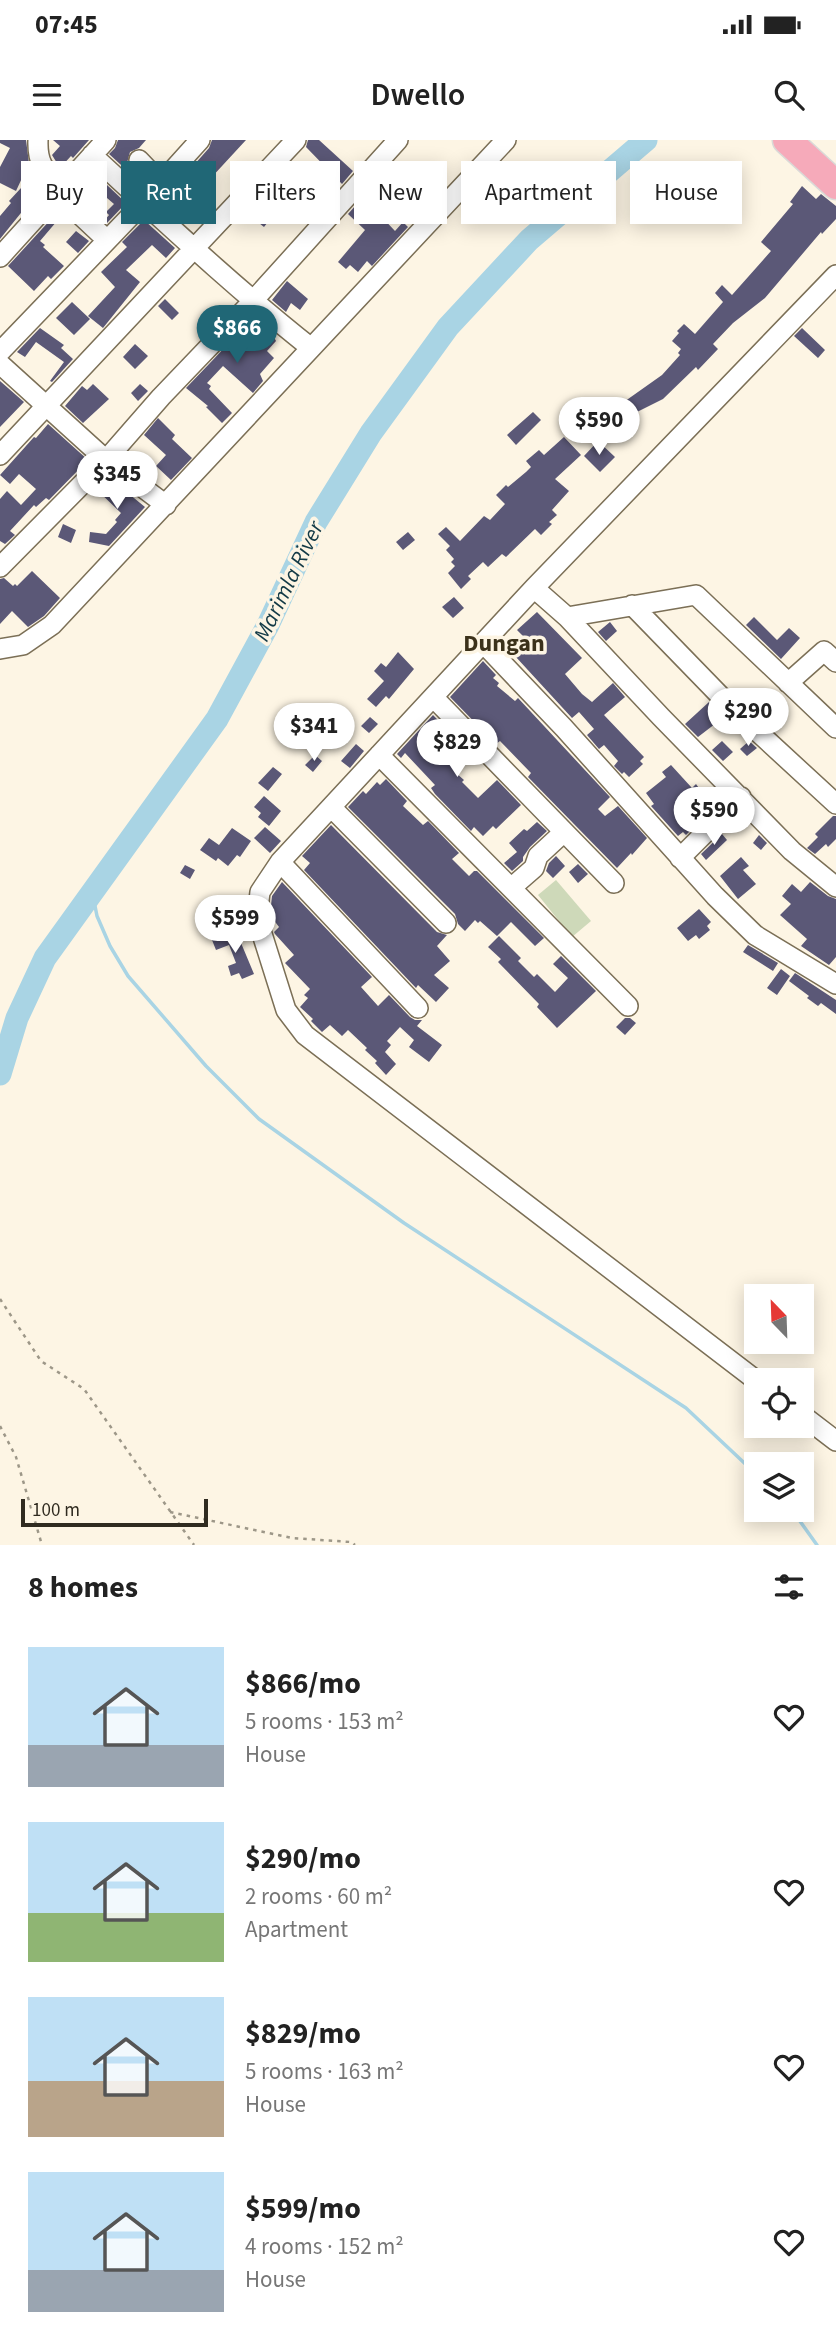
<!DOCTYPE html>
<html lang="en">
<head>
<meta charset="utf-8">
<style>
	:root { --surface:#fff; --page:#f2f2f2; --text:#222; --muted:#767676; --accent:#206776 }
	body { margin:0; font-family:"Source Sans 3",sans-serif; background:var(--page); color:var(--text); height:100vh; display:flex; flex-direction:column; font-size:26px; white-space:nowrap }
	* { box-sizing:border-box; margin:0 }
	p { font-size:23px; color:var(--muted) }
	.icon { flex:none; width:38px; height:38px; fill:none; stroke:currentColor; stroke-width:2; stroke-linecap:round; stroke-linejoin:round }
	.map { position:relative; height:1405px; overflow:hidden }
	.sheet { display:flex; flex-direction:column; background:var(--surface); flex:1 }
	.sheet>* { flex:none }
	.banner { position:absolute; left:21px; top:21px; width:794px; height:63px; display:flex; gap:14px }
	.needle { width:46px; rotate:337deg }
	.controls { position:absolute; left:744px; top:1144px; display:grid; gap:14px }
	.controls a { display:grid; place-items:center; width:70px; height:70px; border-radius:0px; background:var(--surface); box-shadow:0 4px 18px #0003; font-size:35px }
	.scale { position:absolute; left:21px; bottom:18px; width:187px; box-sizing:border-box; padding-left:7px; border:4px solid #302b20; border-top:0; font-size:19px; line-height:24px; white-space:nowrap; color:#302b20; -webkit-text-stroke:5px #fdf5e4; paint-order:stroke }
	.price { position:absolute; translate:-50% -60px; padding:0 16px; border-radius:24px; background:#fff; color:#222; font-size:23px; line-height:46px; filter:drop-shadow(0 2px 4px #0008) }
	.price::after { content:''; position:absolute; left:50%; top:42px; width:21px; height:16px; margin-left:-10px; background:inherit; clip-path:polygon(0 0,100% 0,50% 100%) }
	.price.current { background:var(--accent); color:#fff }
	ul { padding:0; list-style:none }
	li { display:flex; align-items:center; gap:21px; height:175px; padding:0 28px }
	li span { display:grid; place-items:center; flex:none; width:196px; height:140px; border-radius:0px; color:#555 }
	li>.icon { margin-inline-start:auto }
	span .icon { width:84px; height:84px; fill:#fffc; stroke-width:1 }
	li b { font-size:30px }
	h2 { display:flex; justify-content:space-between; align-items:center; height:84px; padding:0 28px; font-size:30px }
	.tag { padding:0 24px; border-radius:0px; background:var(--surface); box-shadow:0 4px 18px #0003; font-size:24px; line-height:63px }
	.tag.current { background:var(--accent); color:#fff }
	.status { display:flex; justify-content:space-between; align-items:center; height:49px; padding:0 35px; background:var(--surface); direction:ltr }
	.status svg { height:19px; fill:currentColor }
	header { display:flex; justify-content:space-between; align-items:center; height:91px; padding:0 28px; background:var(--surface); font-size:32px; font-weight:600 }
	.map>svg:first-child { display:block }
	.green { fill:#ced9b9 }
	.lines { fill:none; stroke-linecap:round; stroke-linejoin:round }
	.stream { stroke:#a9d4e4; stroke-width:3.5 }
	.river { stroke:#a9d4e4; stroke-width:23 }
	.building { fill:#5b5877 }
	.minor-casing { stroke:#7b6f56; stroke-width:22 }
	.highway-casing { stroke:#dad9d7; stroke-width:31 }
	.path { stroke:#9d9788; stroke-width:2.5; stroke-dasharray:3.5 5; stroke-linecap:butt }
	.minor { stroke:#fff; stroke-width:19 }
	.highway { stroke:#f6aaba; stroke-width:28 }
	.labels { text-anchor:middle; stroke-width:7; stroke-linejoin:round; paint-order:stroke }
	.water-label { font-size:23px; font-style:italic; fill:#133a46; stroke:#fdf5e4 }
	.quarter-label { font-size:24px; font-weight:bold; fill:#3b311a; stroke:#fdf5e4 }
</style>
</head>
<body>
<div class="status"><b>07:45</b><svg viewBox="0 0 49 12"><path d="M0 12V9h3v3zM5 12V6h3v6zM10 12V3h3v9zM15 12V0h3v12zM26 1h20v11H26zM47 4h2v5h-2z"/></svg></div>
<header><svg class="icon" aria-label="menu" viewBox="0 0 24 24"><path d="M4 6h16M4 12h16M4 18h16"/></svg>Dwello<svg class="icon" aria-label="search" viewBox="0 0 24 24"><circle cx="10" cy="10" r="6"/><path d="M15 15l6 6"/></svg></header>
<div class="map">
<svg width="836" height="1405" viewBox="0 0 836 1405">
	<rect width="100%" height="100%" fill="#fdf5e4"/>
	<!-- green -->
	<path class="green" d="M 556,740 L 591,781 L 572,797 L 538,755 Z"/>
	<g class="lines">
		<!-- stream -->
		<path class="stream" d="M 92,751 L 97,776 L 110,806 L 128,836 L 206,926 L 259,979 L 404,1083 L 686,1268 L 756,1334
			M 792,1370 L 817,1405"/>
		<!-- river -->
		<path class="river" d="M 0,934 L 17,878 L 45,818 L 217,579 L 268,485 L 316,382 L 371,293 L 448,187 L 529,100 L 646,0"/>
	</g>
	<!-- building -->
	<path class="building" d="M 0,0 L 26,0 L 29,23 L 16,51 L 0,43 L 0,27 L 10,8 L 0,3 Z
		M 53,0 L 89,0 L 73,18 L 71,16 L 60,28 L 52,15 L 60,6 Z
		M 118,0 L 146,0 L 139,8 L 130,12 L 127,23 L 124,27 L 143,45 L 109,14 L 115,8 Z
		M 212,0 L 246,0 L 210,39 L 194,25 L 209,8 Z
		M 308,0 L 319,0 L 353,31 L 342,44 L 306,7 Z
		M 387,30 L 405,47 L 379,74 L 395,91 L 403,82 L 408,87 L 372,126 L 367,121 L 358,132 L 350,125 L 346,129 L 338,122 L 365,90 L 348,74 Z
		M 33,35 L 46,48 L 40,55 L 37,53 L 0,99 L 0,76 L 11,63 L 9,61 Z
		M 181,40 L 210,67 L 203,75 L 200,73 L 195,78 L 183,67 L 175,75 L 161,62 Z
		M 107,45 L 126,63 L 107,83 L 104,81 L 109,75 L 106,72 L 114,64 L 100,52 Z
		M 802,46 L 816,59 L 821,54 L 836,66 L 836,79 L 822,94 L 821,92 L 765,158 L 733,183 L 713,204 L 718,209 L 698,230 L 696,227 L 663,259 L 629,276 L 621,264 L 662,235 L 680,215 L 678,213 L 681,209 L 672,201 L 679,193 L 677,191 L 684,184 L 695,194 L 723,162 L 715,153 L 722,145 L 732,155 L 771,111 L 761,102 L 793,64 L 790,62 Z
		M 263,55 L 279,68 L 264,87 L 248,74 Z
		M 53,77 L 57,81 L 40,101 L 45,105 L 43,107 L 64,126 L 51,139 L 48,136 L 34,151 L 8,126 Z
		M 144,80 L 175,108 L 166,118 L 152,105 L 126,130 L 140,142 L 103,188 L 88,176 L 115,147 L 101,132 L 127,107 L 122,102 Z
		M 76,91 L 89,101 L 78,113 L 66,102 Z
		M 287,141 L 308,159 L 300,170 L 291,163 L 286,172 L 272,160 Z
		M 165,159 L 179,173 L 172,180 L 158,166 Z
		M 72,162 L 90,179 L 74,195 L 56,178 Z
		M 254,177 L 271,191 L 276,201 L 267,211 L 274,218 L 260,234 L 263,241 L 253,253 L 223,226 L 207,243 L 211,246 L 209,249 L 232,273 L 222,283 L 206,267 L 208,266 L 186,248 Z
		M 40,188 L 64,205 L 61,208 L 73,219 L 52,242 L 50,241 L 64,222 L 36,202 L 25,217 L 17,212 Z
		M 802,188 L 825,210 L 818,218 L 794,196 Z
		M 135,204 L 148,216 L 135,229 L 123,217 Z
		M 0,241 L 24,262 L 0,287 Z
		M 93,244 L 109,259 L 83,283 L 65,266 L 82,246 L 87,250 Z
		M 140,244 L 148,251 L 138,261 L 131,253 Z
		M 533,272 L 541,280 L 516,305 L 507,295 Z
		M 158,278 L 175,295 L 172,299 L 192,318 L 171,340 L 156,326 L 166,315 L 144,295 Z
		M 48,284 L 88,320 L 49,360 L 46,358 L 36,367 L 34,365 L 10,391 L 15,395 L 5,404 L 0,401 L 0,359 L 7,351 L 21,365 L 36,349 L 19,334 L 10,344 L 0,335 L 34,297 L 36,298 Z
		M 564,297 L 581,315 L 555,339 L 569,351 L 552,370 L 557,375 L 549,382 L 552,384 L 541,395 L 535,389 L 506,417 L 502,414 L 488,427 L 483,422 L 468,436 L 471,439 L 461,449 L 448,433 L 455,426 L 451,422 L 454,419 L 446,410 L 450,406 L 438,394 L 446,387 L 460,401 L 484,376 L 490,380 L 505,364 L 496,355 L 506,345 L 508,347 L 526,332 L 531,327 L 526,321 L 539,310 L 544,315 Z
		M 598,301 L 615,317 L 600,332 L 584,316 Z
		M 107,336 L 145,367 L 109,406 L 89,402 L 90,392 L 106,394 L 117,382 L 115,380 L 121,373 L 96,349 Z
		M 63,384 L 76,390 L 71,403 L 58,397 Z
		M 408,392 L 415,400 L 403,410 L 396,402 Z
		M 32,431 L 60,458 L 44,476 L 28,487 L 12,471 L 0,484 L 0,439 L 4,438 L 13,446 L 15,444 L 17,446 Z
		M 454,457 L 464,468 L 453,478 L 442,467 Z
		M 537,472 L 582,518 L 565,534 L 582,554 L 592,562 L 613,543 L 625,557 L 604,575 L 644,617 L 640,621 L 643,624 L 629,637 L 624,632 L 622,634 L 614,626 L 618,621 L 604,605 L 599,609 L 587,595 L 594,589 L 579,572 L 572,578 L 515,516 L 530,503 L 517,490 Z
		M 754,477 L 777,500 L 789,488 L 800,498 L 781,519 L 746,485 Z
		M 610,482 L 617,491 L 606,501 L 598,492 Z
		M 398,512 L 414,529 L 389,559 L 386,556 L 376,567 L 367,559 L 384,541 L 374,531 L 381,523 L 386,527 Z
		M 483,521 L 496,535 L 493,538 L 499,543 L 497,546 L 515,561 L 518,558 L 610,657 L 598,669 L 605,676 L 618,666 L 647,698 L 632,715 L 631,713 L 617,728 L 528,637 L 531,633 L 500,601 L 496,604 L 450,557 Z
		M 709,562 L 724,577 L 698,597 L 685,584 Z
		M 433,575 L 471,614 L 456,633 L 464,640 L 462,642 L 478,658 L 497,640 L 521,665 L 496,689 L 493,686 L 483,696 L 474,687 L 471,691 L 435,654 L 431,648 L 435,645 L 405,613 L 401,618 L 397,614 Z
		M 370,577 L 378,584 L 369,593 L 361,586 Z
		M 722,601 L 733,612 L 723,621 L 712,610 Z
		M 749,601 L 757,608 L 747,616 L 740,609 Z
		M 356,604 L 364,611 L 350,628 L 341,621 Z
		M 315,615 L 322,621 L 313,632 L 305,625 Z
		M 671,625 L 692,648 L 696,644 L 708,661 L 701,668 L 706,675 L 686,695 L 683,692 L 678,696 L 651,666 L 654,664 L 646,653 L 666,637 L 662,632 Z
		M 273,627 L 282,634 L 268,651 L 258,643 Z
		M 386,639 L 407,661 L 403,666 L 423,685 L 428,681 L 459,713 L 452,719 L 469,736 L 474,731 L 477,731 L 544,798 L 535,806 L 511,782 L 497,796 L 480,781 L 478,783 L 475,780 L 465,791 L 458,784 L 455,774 L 348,667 L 363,651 L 366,654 L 377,642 L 380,645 Z
		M 264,656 L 281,671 L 269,686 L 258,677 L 261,673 L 254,667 Z
		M 833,676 L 836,676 L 836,699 L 828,707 L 826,704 L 815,714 L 807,708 L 818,697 L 815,694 Z
		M 537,682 L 547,691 L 530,707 L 523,717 L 523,721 L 512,731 L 504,723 L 517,712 L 509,703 L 524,689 L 527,691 Z
		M 331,685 L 437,792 L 447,795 L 437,806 L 450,821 L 434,835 L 449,848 L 436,862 L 418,845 L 416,848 L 304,730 L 310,723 L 302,716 Z
		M 265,687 L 281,701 L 270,713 L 254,698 Z
		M 232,688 L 251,701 L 240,717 L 237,715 L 228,726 L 218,718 L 216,721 L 200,710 L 209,698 L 219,705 Z
		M 722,694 L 727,700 L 706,720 L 701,714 Z
		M 759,695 L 767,703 L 761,710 L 753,703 Z
		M 556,716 L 565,726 L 553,738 L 546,731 L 549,723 Z
		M 741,717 L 749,726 L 743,730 L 756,744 L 738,759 L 720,736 Z
		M 578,724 L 588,734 L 578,743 L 569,732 Z
		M 185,725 L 195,730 L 190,739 L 180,733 Z
		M 282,742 L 372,837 L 361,847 L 378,866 L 389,855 L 410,877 L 415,880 L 422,880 L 417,886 L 442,905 L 429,922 L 409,907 L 414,900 L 400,887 L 387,901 L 391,905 L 385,912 L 396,924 L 386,935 L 375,923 L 377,921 L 365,910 L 367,908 L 348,890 L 342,896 L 330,885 L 322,892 L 311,881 L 313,879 L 300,867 L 308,858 L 304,855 L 310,849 L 285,823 L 294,815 L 275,794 L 274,792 L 279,787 L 270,775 L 272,756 Z
		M 810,742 L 828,756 L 836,759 L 836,817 L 829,825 L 801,806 L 807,799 L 780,775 L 791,764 L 782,756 L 792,744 L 801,752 Z
		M 699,769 L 711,782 L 707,786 L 710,790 L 699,799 L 696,795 L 688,801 L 677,788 Z
		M 236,791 L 254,834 L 242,839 L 239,833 L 231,836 L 228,826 L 236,823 L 229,805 L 216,810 L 212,800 Z
		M 499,796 L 521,818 L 518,821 L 534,837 L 537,834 L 555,852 L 568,838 L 553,824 L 561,816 L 596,851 L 557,888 L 537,867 L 539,864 L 498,822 L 501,819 L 488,807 Z
		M 748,805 L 778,823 L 773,831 L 743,812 Z
		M 781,829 L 790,836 L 777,855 L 767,848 Z
		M 795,833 L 836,860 L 836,874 L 821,863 L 818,866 L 807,858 L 809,856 L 789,841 Z
		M 625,878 L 630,878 L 636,883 L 625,895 L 616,887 Z"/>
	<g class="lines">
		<defs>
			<path id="minor" d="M 38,0 C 37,26 46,31 63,48
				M 92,15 C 164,81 235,148 311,208
				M 139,20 L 161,43
				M 58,54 L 107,100
				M 0,117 L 106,0
				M 0,212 L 144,62 L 200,0
				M 0,224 L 106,320 L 166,365
				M 0,315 L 296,0
				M 0,427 L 106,320 L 161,257 L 252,162 L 398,0
				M 534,448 L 567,477 L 661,577 L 792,711 L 836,747
				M 632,465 L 734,570 L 836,664
				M 567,477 L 696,455 L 836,588
				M 483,503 L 564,588 L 715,756 L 755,795 L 836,844
				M 0,509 L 23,505 L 52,485 L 506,0
				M 788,543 L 824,511 L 836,522
				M 433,557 L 614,743
				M 379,615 L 628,866
				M 331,667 L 446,783
				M 680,718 L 741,657
				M 280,722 L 418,868
				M 511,748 L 534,728 L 538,716 L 564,692
				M 757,1241 L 305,895 L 286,870 L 257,778 L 260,752 L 280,722 L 534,448 L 836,135
				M 802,1275 L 836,1301"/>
			<path id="highway" d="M 787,0 L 836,45"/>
		</defs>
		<!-- minor casing -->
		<use href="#minor" class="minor-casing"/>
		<!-- highway casing -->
		<use href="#highway" class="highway-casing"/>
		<!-- path -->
		<path class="path" d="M 0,1159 L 41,1221 L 84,1249 L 194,1405
			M 0,1286 L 16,1317 L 42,1405
			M 170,1372 L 292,1398 L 351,1402 L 355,1405"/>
		<!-- minor -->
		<use href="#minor" class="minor"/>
		<!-- highway -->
		<use href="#highway" class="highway"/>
	</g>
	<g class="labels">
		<!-- water labels -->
		<g class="water-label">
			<text transform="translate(288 441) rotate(-64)" y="8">Marimla River</text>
		</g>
		<!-- quarter labels -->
		<g class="quarter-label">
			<text x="504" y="511">Dungan</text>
		</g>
	</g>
</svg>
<div class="controls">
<a><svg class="needle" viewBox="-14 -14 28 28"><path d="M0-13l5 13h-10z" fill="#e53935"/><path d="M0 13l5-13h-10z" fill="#767676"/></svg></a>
<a><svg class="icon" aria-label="locate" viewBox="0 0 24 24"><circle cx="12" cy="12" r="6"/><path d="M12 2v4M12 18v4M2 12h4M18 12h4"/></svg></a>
<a><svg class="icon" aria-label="layers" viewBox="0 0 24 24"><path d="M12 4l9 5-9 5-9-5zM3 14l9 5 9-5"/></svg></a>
</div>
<div class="scale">100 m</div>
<b class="price current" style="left:237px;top:225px">$866</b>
<b class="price" style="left:599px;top:317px">$590</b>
<b class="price" style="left:117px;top:371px">$345</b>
<b class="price" style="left:748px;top:608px">$290</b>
<b class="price" style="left:314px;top:623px">$341</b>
<b class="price" style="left:457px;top:639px">$829</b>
<b class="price" style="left:714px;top:707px">$590</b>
<b class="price" style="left:235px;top:815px">$599</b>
<div class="banner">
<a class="tag">Buy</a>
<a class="tag current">Rent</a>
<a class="tag">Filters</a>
<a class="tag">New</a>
<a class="tag">Apartment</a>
<a class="tag">House</a>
</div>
</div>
<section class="sheet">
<h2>8 homes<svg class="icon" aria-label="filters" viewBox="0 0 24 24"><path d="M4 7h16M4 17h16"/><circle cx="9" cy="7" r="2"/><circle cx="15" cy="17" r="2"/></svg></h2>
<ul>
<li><span style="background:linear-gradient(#bfe0f5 70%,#9aa5b1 0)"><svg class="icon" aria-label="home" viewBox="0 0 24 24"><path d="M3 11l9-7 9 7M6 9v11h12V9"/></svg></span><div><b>$866/mo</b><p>5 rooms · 153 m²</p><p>House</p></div><svg class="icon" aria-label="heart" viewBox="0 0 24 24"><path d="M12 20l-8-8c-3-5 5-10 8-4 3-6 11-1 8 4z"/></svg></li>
<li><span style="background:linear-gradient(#bfe0f5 65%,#8fb573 0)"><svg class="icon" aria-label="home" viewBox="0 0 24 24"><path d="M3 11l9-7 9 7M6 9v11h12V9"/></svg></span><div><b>$290/mo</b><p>2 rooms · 60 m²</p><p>Apartment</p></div><svg class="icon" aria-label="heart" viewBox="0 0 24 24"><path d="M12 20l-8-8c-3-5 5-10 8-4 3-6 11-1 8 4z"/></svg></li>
<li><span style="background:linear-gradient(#bfe0f5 60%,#b9a48a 0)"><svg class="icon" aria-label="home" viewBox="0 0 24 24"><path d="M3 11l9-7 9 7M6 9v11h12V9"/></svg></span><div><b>$829/mo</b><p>5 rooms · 163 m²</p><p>House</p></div><svg class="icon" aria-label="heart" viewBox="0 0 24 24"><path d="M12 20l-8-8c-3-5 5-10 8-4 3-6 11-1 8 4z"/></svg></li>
<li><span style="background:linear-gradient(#bfe0f5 70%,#9aa5b1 0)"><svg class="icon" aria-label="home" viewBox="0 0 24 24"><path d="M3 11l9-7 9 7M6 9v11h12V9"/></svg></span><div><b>$599/mo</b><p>4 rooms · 152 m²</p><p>House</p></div><svg class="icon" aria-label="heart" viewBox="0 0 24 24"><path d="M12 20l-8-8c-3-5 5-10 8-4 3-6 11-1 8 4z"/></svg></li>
</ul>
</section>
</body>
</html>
